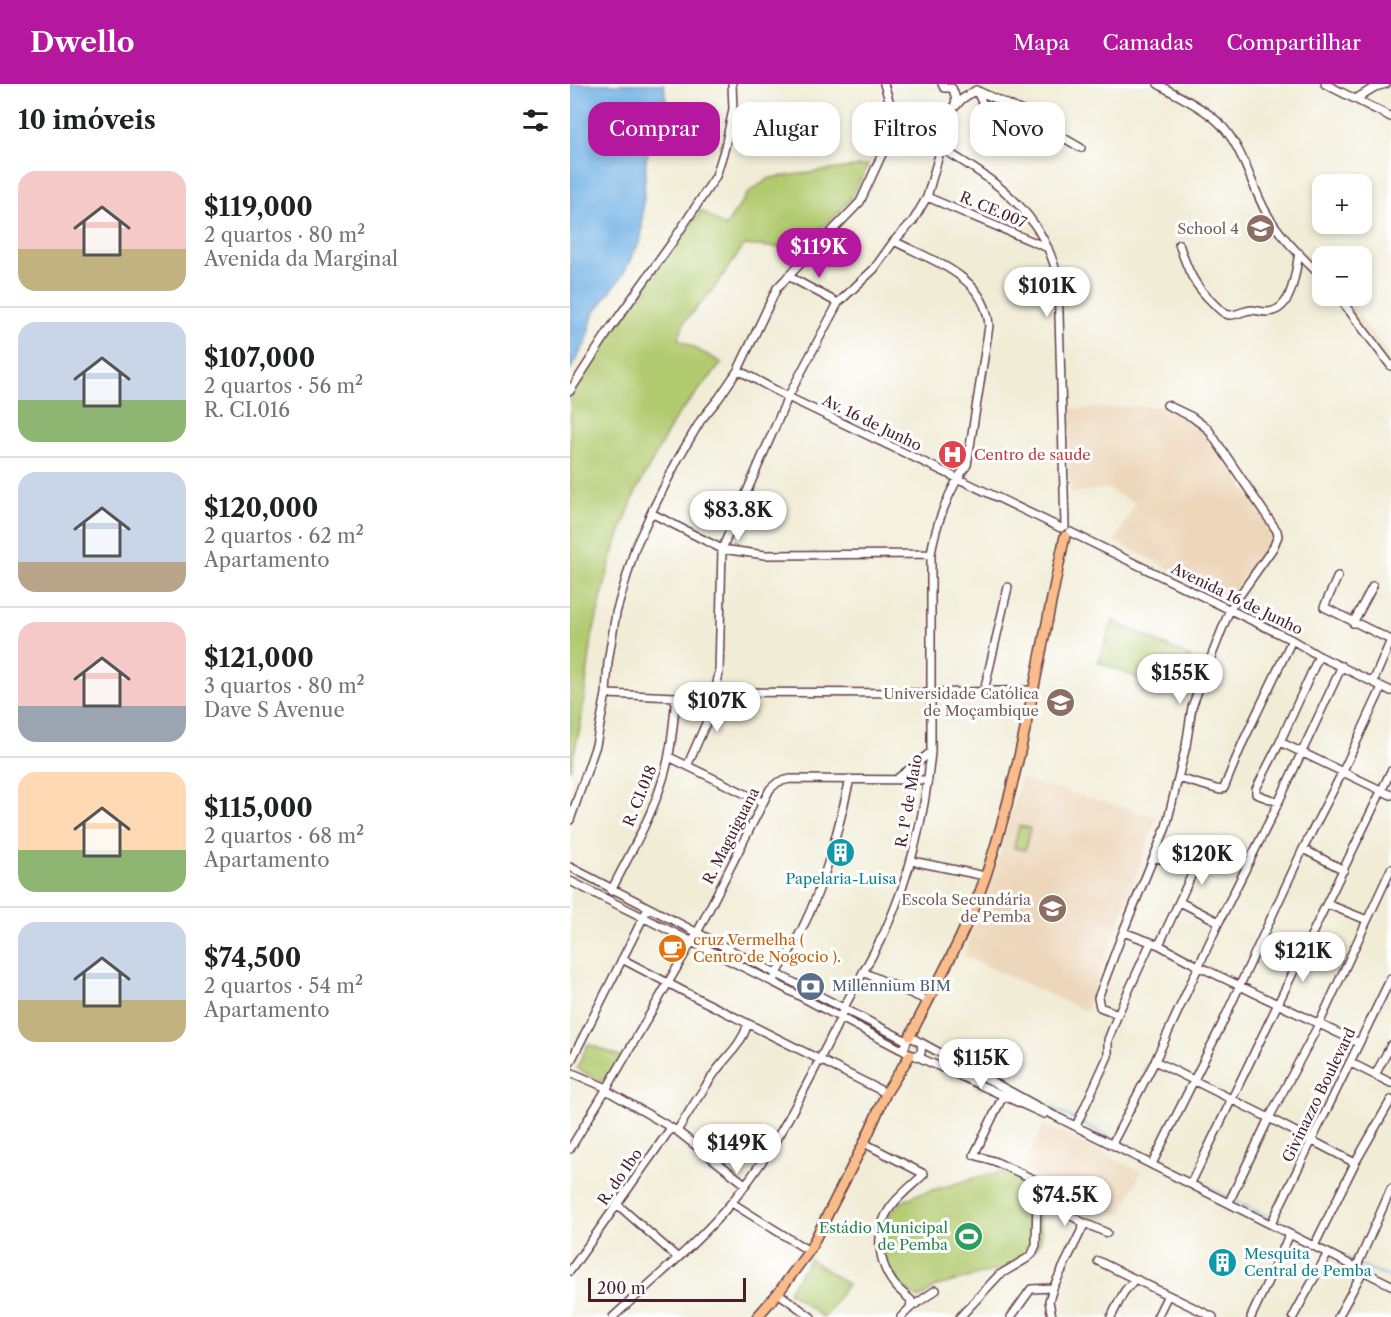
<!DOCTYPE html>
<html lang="pt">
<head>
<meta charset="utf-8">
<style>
	:root { --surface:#fff; --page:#f6f6f6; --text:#202124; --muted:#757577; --line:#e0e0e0; --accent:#b5179e }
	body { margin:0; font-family:"Libre Caslon Text",serif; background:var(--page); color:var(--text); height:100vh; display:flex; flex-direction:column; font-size:22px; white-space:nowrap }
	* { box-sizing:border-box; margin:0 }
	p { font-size:20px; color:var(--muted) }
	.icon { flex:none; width:33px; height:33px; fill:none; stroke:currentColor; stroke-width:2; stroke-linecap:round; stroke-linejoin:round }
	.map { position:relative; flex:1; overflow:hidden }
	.side { display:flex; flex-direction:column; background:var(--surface); width:570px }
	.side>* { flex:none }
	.hud { position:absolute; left:18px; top:18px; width:570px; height:54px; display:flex; gap:12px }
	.tools { position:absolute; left:742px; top:90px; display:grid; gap:12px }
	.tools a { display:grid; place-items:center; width:60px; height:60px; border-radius:12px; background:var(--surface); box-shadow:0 3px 9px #0003; font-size:30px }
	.scale { position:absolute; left:18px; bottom:15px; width:158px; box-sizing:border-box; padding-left:6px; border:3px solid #4a1f2b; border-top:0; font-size:16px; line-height:21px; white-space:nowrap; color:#4a1f2b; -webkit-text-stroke:4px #fff; paint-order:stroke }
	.price { position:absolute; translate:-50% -51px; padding:0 14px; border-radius:21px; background:#fff; color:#222; font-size:20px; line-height:39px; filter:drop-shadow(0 2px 3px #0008) }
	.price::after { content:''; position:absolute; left:50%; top:36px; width:18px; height:14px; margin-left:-9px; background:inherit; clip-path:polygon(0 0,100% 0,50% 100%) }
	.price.on { background:var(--accent); color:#fff }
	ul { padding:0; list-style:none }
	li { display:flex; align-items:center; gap:18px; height:150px; padding:0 18px }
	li+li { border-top:2px solid var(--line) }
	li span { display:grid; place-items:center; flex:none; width:168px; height:120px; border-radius:18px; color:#555 }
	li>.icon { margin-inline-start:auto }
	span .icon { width:72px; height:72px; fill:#fffc; stroke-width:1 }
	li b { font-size:26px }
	h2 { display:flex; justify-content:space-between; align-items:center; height:72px; padding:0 18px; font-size:26px }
	.chip { padding:0 21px; border-radius:18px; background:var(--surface); box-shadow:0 3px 9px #0003; font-size:21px; line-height:54px }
	.chip.on { background:var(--accent); color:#fff }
	header { display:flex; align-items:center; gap:36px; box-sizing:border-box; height:84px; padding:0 30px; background:var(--accent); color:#fff }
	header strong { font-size:28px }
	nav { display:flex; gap:33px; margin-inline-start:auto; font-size:21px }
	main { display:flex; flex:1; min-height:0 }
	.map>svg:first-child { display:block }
	.built { fill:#edd7bb }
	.green { fill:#b2cb70; stroke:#7e754e; stroke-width:1.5 }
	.water { fill:#70b0e4; stroke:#5d6888; stroke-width:1.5 }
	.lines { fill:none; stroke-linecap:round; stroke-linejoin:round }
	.stream { stroke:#70b0e4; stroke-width:1.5 }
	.minor-casing { stroke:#633e45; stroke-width:10 }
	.highway-casing { stroke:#633e45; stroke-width:12 }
	.minor { stroke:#fff; stroke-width:7 }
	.highway { stroke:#f9bc8a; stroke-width:9 }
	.labels { text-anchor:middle; stroke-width:6; stroke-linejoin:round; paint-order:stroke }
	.street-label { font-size:15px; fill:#4a1f2b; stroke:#fff }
	.education-label { font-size:15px; fill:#785e54; stroke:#fff; text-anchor:end }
	.health-label { font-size:15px; fill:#be3a42; stroke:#fff; text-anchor:start }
	.culture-label { font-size:15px; fill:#0d838f; stroke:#fff }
	.food-label { font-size:15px; fill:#c56008; stroke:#fff; text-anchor:start }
	.service-label { font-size:15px; fill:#4e5e75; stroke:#fff; text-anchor:start }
	.leisure-label { font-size:15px; fill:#27864d; stroke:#fff; text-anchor:end }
</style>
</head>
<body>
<header>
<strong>Dwello</strong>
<nav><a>Mapa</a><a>Camadas</a><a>Compartilhar</a></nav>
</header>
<main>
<section class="side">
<h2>10 imóveis<svg class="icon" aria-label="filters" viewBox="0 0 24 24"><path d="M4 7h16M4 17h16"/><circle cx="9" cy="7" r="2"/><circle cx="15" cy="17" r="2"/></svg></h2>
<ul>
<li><span style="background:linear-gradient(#f6c9c9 65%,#c2b280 0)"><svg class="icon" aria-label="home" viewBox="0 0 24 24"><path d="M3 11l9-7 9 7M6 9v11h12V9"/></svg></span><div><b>$119,000</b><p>2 quartos · 80 m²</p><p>Avenida da Marginal</p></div></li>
<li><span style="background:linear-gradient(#c9d6e8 65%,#8fb573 0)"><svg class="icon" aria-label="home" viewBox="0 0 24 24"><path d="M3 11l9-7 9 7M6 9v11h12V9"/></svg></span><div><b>$107,000</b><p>2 quartos · 56 m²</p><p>R. CI.016</p></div></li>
<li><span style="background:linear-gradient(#c9d6e8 75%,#b9a48a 0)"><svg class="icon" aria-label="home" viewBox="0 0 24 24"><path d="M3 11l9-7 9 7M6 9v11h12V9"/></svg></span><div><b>$120,000</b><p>2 quartos · 62 m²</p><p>Apartamento</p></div></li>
<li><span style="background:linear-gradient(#f6c9c9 70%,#9aa5b1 0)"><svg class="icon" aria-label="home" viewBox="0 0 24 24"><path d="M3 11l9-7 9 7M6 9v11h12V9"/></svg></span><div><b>$121,000</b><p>3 quartos · 80 m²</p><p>Dave S Avenue</p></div></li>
<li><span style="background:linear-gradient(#ffd9b3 65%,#8fb573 0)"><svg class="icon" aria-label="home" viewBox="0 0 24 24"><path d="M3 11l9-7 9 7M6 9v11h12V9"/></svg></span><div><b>$115,000</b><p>2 quartos · 68 m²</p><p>Apartamento</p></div></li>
<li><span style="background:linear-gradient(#c9d6e8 65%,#c2b280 0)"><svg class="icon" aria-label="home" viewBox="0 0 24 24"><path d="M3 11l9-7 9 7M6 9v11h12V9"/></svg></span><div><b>$74,500</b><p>2 quartos · 54 m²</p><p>Apartamento</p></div></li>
</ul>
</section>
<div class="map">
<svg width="821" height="1233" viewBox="0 0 821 1233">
	<rect width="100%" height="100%" fill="#fff"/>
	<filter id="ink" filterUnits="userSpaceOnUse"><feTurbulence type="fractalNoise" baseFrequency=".0167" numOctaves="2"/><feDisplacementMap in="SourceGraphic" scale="12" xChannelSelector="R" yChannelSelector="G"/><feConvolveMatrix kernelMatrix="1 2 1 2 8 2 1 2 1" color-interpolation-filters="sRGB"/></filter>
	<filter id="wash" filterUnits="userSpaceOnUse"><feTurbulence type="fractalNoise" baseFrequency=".008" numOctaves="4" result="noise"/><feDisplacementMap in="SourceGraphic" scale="24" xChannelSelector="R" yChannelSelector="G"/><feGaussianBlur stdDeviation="1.35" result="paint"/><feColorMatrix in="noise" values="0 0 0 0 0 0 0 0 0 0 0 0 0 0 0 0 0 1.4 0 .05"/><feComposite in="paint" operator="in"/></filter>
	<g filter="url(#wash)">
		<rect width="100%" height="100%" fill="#f0ecd6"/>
		<!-- built -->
		<path class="built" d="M 760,212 L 774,212 L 806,254 L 821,276 L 821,294 L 806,270 Z
			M 579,322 L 594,323 L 606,328 L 621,335 L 637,348 L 705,451 L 659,514 L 545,458 L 565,419 L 536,404 L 500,410 L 499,325 Z
			M 451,695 L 587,733 L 516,927 L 394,872 L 427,778 Z
			M 474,1041 L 571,1088 L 550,1132 L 452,1085 Z"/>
		<!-- green -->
		<path class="green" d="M 298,81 L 282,112 L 269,128 L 227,165 L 174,161 L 142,207 L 115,237 L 108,255 L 152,279 L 106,333 L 65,409 L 41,475 L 22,553 L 11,639 L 0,686 L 0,314 L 45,245 L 131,126 L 155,143 L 179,108 L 200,94 Z
			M 543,537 L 621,573 L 605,609 L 528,578 Z
			M 449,742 L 460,744 L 455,766 L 444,764 Z
			M 18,960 L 52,973 L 40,997 L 29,997 L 7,984 Z
			M 433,1088 L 443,1089 L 465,1100 L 456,1110 L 468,1130 L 472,1151 L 469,1161 L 452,1179 L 367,1202 L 349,1215 C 342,1209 333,1205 327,1197 C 310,1177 306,1142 326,1123 C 332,1117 339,1114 346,1111 L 419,1090 Z
			M 240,1175 L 277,1200 L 255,1233 L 252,1233 L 218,1207 Z"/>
		<!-- water -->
		<path class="water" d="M 0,0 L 94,0 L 96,18 L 76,75 L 71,155 L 52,192 L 23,230 L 16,258 L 0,286 Z"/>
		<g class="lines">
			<!-- stream -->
			<path class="stream" d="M 421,993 L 504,1035
				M 510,1038 L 541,1053
				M 548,1056 L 581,1074
				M 588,1077 L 619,1092
				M 627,1097 L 658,1113
				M 664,1116 L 699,1133
				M 707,1137 L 742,1156
				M 749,1160 L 784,1177
				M 791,1181 L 821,1194"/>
		</g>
	</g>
	<g filter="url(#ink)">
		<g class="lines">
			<defs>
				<path id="minor" d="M 372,0 L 374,4 L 382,4 C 391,22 381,23 374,37 L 375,43
					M 588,0 C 609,13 636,24 653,43 C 674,67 681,101 696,128 C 710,153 733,174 753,194
					M 755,0 L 821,33
					M 406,6 L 414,22 L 412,30
					M 787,14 L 805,3 L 816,0
					M 386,22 L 392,15 L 406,6 L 472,36 L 487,50 L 511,64
					M 323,29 C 345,31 373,31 378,57 L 371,64
					M 371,64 C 426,97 473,128 488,195 L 495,442
					M 357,113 L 478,164
					M 609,160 C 618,187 623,200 644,220 C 648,224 653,230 659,231 C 666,232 674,226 682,226 C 686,226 691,228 696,228 C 723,228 725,189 729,169
					M 218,192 L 268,219
					M 768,212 L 821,282
					M 168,286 L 218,313 L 491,444
					M 0,307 L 40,245 L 101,160 L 146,92 L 155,63 L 163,25 L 162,0
					M 81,429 L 152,465 L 195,471 L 361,470
					M 500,448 L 722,556 L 749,572 L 821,607
					M 768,492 L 754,523 L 821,556
					M 783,539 L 803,502
					M 803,598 L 821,556
					M 414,607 L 438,503
					M 36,610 L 106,613 L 146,608 L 362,609 L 463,606
					M 710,658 L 821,711
					M 99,673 L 192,718
					M 118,680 L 141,628 L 149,589 L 152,465 L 218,313 L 268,219 L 304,185 L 324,157 L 343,137 L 357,113 L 371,64
					M 328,694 L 361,668
					M 608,694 L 650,706 L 654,704 L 673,658 L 722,556
					M 708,718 L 686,710 L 686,705 L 710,658 L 749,572
					M 0,736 L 26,661 L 36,610 L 38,578 L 46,529 L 65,464 L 81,429 L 108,375 L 131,336 L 149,314 L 168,286 L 207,204 L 290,118 L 314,66 L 319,47 L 323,29 L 314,0
					M 733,765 L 774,786
					M 584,773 L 620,785 L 623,788 L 589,861
					M 342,777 L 415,792
					M 0,783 L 335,956
					M 0,797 L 203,898 L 330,965
					M 41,807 C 58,773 79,738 91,701 C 101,673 103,643 106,613
					M 610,818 L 649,838
					M 757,820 L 797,836
					M 553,848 L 589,861 L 628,882 L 789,959
					M 52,875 L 113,907 L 316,1009
					M 293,888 L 358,917
					M 205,893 C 214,877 224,861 232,845 C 256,797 268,746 280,695
					M 548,930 L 530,923 L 528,914 L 553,848 L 596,743 L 616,662 L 622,623 L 629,604 L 660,525 L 703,464 L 708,452 L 707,447 L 638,345 L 622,333 L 597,321
					M 340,952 L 352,960 L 351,969 C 342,975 338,968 330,965 L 335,963 L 337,957 L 335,956 L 339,955 Z
					M 350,958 L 485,1032 L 821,1201
					M 346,972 L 474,1030
					M 585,977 L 699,1034 L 785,1079
					M 0,979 L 78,824
					M 781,979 L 821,999
					M 0,988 L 37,1004 L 36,1006 L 107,1047 L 175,1100
					M 805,991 L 821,961
					M 36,1006 L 127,849 L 200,705 L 208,698 L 220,695 L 358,696
					M 506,1042 L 538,972 L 538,956 L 548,930 L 581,858
					M 107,1047 C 119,1027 132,1007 146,987 C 159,970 171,961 178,940
					M 294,1059 L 354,1090 C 343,1101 329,1111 320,1124 C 304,1146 308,1179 324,1200 C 329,1206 335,1211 341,1216 L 340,1224 L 331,1233
					M 542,1060 L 585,977 L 649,838 L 702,732 L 772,582
					M 0,1065 L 37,1004
					M 582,1080 L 651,942 L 733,765 L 773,687 L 812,603
					M 621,1099 L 821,687
					M 467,1111 L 510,1137 L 537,1149
					M 659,1118 L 699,1034 L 749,940 L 821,785
					M 162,1119 L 239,1167
					M 48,1121 L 108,1174
					M 701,1140 L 821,894
					M 744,1162 L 785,1079 L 821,1016
					M 528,1177 L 643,1233
					M 786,1184 L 821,1105
					M 0,1187 L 101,1044
					M 208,1209 L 241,1233
					M 340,1224 L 366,1206
					M 43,1233 C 83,1196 127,1160 162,1118 C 208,1062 239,997 271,933 L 273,925 C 287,899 302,873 315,847 C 341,790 355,730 361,668 L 361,470 C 365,442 380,403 397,381 L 419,242 C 416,192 362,177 324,157
					M 390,1233 L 429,1191 L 456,1175 L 462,1170 L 466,1161 L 467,1111 L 462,1105 L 463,1095 L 424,1077 L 404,1071 L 433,1012
					M 441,1233 L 461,1205 L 483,1204
					M 482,1233 L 479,1217 L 483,1204 L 515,1139
					M 541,1233 L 554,1208 L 564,1196 L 568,1196
					M 587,1233 L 598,1211
					M 681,1233 L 720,1150
					M 723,1233 L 758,1169
					M 768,1233 L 793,1187"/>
				<path id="highway" d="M 340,952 C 367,899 397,847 416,791 C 453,681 470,565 495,452
					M 187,1233 L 208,1209 L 239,1167 L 294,1059 L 316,1009 L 340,971"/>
			</defs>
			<!-- minor casing -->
			<use href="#minor" class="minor-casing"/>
			<!-- highway casing -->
			<use href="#highway" class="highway-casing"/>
			<!-- minor -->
			<use href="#minor" class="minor"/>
			<!-- highway -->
			<use href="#highway" class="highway"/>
		</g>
	</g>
	<!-- icons -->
	<defs>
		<symbol id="school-disc" viewBox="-11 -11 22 22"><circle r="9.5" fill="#8d6e63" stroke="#fff"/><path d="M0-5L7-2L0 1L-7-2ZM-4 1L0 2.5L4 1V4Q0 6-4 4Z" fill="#fff"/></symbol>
		<symbol id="hospital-disc" viewBox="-11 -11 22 22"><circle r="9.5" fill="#e0444e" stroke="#fff"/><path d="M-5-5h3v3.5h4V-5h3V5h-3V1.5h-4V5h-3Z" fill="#fff"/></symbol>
		<symbol id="university-disc" viewBox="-11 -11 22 22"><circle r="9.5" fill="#8d6e63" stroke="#fff"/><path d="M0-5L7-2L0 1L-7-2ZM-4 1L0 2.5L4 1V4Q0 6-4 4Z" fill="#fff"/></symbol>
		<symbol id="building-disc" viewBox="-11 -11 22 22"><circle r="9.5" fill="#0f9aa8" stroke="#fff"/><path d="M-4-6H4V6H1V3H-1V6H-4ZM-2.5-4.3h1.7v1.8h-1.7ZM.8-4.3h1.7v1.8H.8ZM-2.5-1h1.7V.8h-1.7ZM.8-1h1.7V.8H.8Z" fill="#fff"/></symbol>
		<symbol id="cafe-disc" viewBox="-11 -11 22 22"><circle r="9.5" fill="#e8710a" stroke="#fff"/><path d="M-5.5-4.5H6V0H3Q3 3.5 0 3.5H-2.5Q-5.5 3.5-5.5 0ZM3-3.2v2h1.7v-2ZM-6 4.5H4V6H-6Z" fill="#fff"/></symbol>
		<symbol id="bank-disc" viewBox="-11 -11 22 22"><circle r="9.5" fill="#5c6f8a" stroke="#fff"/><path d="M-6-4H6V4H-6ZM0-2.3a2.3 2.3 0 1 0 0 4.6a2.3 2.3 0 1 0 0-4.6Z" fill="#fff"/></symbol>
		<symbol id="stadium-disc" viewBox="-11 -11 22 22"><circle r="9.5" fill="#2e9e5b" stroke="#fff"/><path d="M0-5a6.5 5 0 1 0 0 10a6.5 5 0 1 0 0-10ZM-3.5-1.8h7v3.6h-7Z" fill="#fff"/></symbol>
	</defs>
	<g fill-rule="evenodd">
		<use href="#school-disc" x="674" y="128" width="33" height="33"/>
		<use href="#hospital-disc" x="366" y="354" width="33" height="33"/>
		<use href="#university-disc" x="474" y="602" width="33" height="33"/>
		<use href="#building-disc" x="254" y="752" width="33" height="33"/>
		<use href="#school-disc" x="466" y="808" width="33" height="33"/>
		<use href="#cafe-disc" x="86" y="848" width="33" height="33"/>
		<use href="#bank-disc" x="224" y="886" width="33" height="33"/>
		<use href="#stadium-disc" x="382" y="1136" width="33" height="33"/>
		<use href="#building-disc" x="636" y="1162" width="33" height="33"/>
	</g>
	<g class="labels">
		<!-- street labels -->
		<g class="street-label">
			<text transform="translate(423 126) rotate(23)" y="5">R. CE.007</text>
			<text transform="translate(302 339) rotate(26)" y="5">Av. 16 de Junho</text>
			<text transform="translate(667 515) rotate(26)" y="5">Avenida 16 de Junho</text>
			<text transform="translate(70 712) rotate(-68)" y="5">R. CI.018</text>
			<text transform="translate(339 717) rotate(-80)" y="5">R. 1º de Maio</text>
			<text transform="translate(161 752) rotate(-63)" y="5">R. Maguiguana</text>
			<text transform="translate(749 1011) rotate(-64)" y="5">Givinazzo Boulevard</text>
			<text transform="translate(50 1093) rotate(-55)" y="5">R. do Ibo</text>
		</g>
		<!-- education labels -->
		<g class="education-label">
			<text x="669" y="150">School 4</text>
			<text x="469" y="615">Universidade Católica<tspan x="469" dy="17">de Moçambique</tspan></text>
			<text x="461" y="821">Escola Secundária<tspan x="461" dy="17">de Pemba</tspan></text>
		</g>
		<!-- health labels -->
		<g class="health-label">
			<text x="404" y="376">Centro de saude</text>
		</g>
		<!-- culture labels -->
		<g class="culture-label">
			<text x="271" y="800">Papelaria-Luisa</text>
			<text x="674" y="1175" text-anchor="start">Mesquita<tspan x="674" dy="17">Central de Pemba</tspan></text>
		</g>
		<!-- food labels -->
		<g class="food-label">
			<text x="123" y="861">cruz Vermelha (<tspan x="123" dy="17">Centro de Nogocio ).</tspan></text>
		</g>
		<!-- service labels -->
		<g class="service-label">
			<text x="262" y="907">Millennium BIM</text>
		</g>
		<!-- leisure labels -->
		<g class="leisure-label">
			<text x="378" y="1149">Estádio Municipal<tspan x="378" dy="17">de Pemba</tspan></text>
		</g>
	</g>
</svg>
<div class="tools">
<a>+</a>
<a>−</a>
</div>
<div class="scale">200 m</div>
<b class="price on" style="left:249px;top:195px">$119K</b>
<b class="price" style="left:477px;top:234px">$101K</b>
<b class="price" style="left:168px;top:458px">$83.8K</b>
<b class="price" style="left:610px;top:621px">$155K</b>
<b class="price" style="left:147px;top:649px">$107K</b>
<b class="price" style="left:632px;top:802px">$120K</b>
<b class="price" style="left:733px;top:899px">$121K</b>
<b class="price" style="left:411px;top:1006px">$115K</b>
<b class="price" style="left:167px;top:1091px">$149K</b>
<b class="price" style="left:495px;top:1143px">$74.5K</b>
<div class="hud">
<a class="chip on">Comprar</a>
<a class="chip">Alugar</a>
<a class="chip">Filtros</a>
<a class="chip">Novo</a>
</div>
</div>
</main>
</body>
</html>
